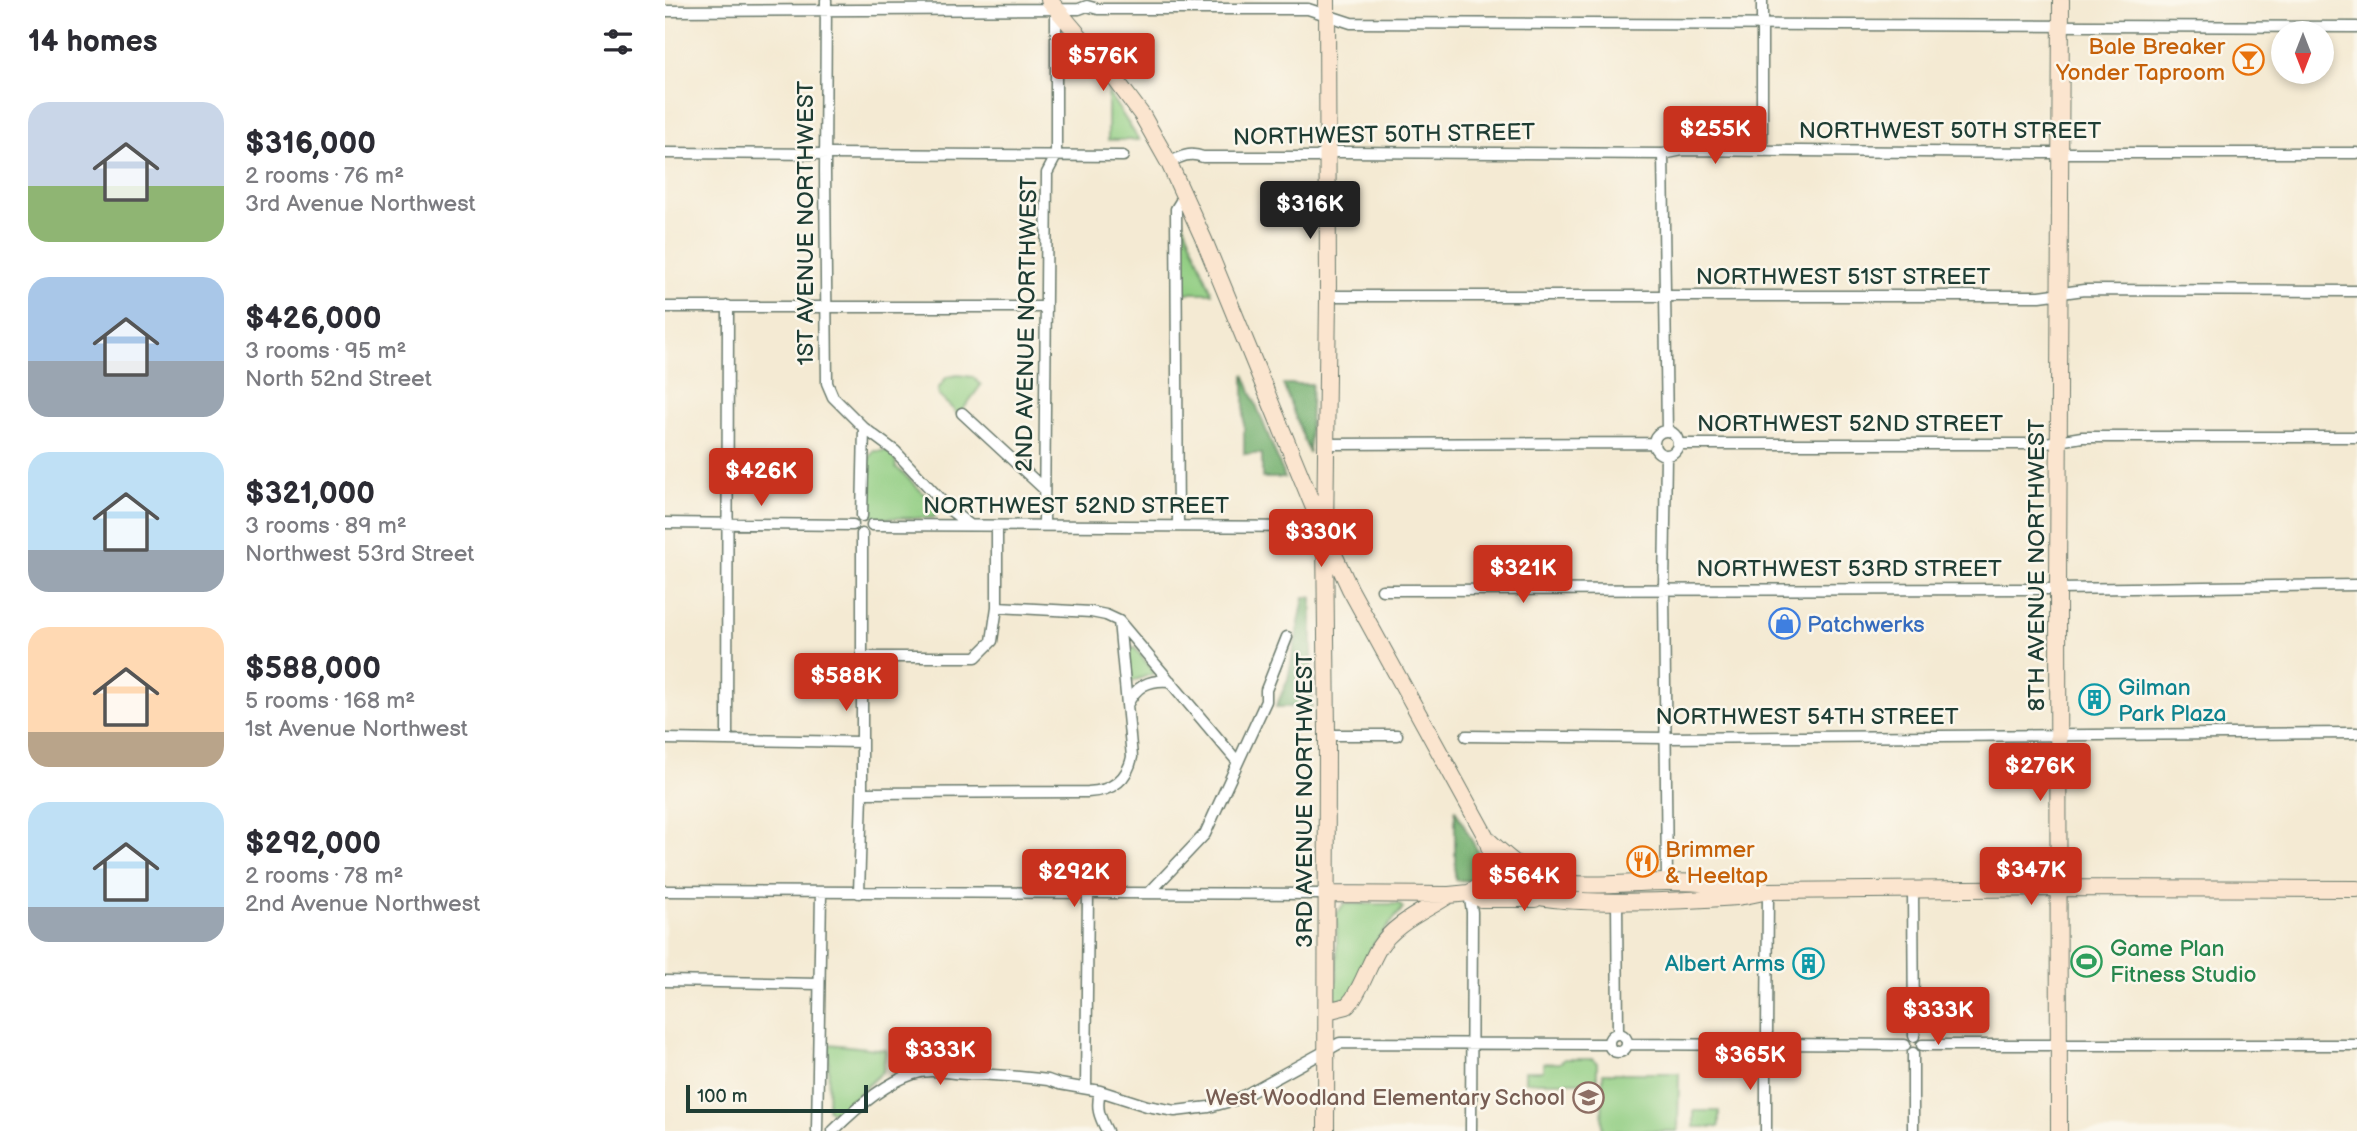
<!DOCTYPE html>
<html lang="en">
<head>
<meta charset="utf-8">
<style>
	:root { --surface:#fff; --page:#f7f7f7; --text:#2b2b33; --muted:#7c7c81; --accent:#c8321e }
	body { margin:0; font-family:"Balsamiq Sans",sans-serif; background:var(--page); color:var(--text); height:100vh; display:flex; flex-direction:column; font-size:26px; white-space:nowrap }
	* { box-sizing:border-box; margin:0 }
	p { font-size:23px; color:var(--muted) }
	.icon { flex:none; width:38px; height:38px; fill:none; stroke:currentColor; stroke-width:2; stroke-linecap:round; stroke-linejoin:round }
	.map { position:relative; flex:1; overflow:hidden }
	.details { display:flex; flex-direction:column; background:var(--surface); width:665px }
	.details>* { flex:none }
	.needle { width:46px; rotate:180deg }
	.fabs { position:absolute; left:1606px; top:21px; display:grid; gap:14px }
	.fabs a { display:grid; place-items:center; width:63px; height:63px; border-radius:50%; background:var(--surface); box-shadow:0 4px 10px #0003; font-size:35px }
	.scale { position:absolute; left:21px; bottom:18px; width:182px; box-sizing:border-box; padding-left:7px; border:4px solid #1f3d34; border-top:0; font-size:19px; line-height:24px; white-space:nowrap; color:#1f3d34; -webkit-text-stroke:5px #fbf7ec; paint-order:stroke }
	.price { position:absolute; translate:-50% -60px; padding:0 16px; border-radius:7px; background:var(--accent); color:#fff; font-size:23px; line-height:46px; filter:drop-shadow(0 2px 4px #0008) }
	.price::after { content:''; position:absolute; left:50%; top:42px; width:21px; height:16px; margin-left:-10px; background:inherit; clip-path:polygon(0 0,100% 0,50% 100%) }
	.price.active { background:#222; color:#fff }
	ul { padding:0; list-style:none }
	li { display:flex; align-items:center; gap:21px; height:175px; padding:0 28px }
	li span { display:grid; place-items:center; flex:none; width:196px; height:140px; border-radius:21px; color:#555 }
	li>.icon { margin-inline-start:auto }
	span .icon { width:84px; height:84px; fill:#fffc; stroke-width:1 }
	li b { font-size:30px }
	h2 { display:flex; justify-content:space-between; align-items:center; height:84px; padding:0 28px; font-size:30px }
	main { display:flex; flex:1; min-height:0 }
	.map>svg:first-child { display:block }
	.green { fill:#91cd82; stroke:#58855b; stroke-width:2 }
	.forest { fill:#74b070; stroke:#4a7652; stroke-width:2 }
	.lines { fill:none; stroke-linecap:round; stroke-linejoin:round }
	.street-casing { stroke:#6a7a6c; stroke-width:13 }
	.secondary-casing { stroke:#6a7a6c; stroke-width:18 }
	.street { stroke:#fff; stroke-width:10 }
	.secondary { stroke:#fbe5cf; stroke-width:16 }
	.labels { text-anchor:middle; stroke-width:5; stroke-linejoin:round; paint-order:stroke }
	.food-label { font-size:23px; fill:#c56008; stroke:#fbf7ec; text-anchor:end }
	.street-label { font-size:23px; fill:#1f3d34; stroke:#fbf7ec }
	.shop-label { font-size:23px; fill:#366cbe; stroke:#fbf7ec; text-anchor:start }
	.culture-label { font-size:23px; fill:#0d838f; stroke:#fbf7ec; text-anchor:start }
	.leisure-label { font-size:23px; fill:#27864d; stroke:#fbf7ec; text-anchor:start }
	.education-label { font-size:23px; fill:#785e54; stroke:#fbf7ec; text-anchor:end }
</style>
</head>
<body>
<main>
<section class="details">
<h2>14 homes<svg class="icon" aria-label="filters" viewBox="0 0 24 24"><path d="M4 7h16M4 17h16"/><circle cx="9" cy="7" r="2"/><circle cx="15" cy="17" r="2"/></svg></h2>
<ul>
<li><span style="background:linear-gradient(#c9d6e8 60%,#8fb573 0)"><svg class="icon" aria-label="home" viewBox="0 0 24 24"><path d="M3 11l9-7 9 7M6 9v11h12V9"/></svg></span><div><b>$316,000</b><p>2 rooms · 76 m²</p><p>3rd Avenue Northwest</p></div></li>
<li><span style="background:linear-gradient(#a9c7e8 60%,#9aa5b1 0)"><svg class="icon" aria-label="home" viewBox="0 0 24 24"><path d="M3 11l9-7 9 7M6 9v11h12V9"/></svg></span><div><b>$426,000</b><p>3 rooms · 95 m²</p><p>North 52nd Street</p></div></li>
<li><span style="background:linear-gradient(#bfe0f5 70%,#9aa5b1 0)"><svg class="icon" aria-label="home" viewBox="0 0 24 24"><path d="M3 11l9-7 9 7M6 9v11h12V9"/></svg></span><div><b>$321,000</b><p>3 rooms · 89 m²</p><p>Northwest 53rd Street</p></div></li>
<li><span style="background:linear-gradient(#ffd9b3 75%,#b9a48a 0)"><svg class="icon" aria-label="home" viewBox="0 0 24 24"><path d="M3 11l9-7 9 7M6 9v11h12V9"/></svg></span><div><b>$588,000</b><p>5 rooms · 168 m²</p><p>1st Avenue Northwest</p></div></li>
<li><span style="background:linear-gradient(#bfe0f5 75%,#9aa5b1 0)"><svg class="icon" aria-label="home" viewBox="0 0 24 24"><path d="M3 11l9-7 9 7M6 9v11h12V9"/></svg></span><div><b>$292,000</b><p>2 rooms · 78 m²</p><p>2nd Avenue Northwest</p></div></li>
</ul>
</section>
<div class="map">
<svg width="1692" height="1131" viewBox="0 0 1692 1131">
	<rect width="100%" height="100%" fill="#fbf7ec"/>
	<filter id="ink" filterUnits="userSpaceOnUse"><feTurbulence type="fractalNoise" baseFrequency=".0143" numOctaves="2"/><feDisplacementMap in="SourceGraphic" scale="14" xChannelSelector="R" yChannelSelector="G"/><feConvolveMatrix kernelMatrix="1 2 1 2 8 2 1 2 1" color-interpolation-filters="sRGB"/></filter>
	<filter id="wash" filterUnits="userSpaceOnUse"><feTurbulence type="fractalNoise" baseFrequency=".00686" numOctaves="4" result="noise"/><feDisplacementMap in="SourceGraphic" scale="28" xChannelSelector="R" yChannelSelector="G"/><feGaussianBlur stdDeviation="1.57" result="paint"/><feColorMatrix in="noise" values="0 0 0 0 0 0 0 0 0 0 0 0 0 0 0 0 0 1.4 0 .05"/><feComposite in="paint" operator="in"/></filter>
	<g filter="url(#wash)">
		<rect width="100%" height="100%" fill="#f4ead3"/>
		<!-- green -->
		<path class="green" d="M 443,92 L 474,140 L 443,140 Z
			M 517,219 L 547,293 L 520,293 Z
			M 293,375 L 308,377 L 316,385 L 294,415 L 274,396 L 273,389 L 282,377 Z
			M 209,451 L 224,451 L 230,457 L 231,467 L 272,506 L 273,510 L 271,516 L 267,518 L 213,518 L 205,514 L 204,457 Z
			M 469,647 L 490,673 L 465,682 L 463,650 Z
			M 679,904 L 734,904 L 738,908 L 707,946 L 687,996 L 669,1002 L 668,985 L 672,978 L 672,913 Z
			M 164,1044 L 221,1050 L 218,1071 L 171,1115 L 163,1109 Z
			M 899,1059 L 928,1059 L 932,1063 L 932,1082 L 860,1082 L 860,1071 L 878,1071 L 878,1063 L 895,1063 Z
			M 938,1073 L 1014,1073 L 1013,1131 L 937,1131 Z
			M 1029,1111 L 1054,1111 L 1054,1127 L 1029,1127 Z"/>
		<!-- forest -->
		<path class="forest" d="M 579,374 L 620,478 L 597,478 L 597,454 L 579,454 Z
			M 618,384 L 647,384 L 644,453 Z
			M 639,597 L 647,597 L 647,707 L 611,707 L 623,679 Z
			M 790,809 L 820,865 L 819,873 L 811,881 L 790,880 Z"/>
	</g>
	<g filter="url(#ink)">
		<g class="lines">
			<defs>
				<path id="street" d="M 161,0 L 160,172 L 162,383 L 168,397 L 199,428 L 197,516
					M 1097,0 L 1097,151
					M 0,11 L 414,9 L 422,6 L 433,9 L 643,9 L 686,23 L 1692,27
					M 0,153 L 458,156
					M 998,154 L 1002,431
					M 504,163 C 516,156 525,152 538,157 L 652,157 L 663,152 L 678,152 L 998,154 L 1018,150 L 1377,153 L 1692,153
					M 663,296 L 1375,296 L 1419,290 L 1692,291
					M 0,307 L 379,307
					M 297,413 L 379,489
					M 199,428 L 230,451 L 285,510 L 305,525
					M989 443a12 12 0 1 1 24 0a12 12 0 1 1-24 0Z
					M 662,444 L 989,443
					M 1013,444 L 1375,444 L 1417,437 L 1692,437
					M 1001,455 L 999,589 L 1002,882
					M 0,523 L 188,525
					M 207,525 L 656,527
					M 379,525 L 382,173 L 391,156 L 391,9
					M 513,525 L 511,209 L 519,196
					M 717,590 L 1393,589 L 1692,585
					M 332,607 L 332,526
					M 197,657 L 311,657 L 327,641 L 332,607 L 426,612 L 441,615 L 454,621 L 572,761
					M 462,705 C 471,686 484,679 505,681
					M 662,735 L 732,735
					M 801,736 L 1001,738 L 1692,733
					M 0,739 L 196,742
					M 62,740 L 63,306
					M 197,793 L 423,792 C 446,791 462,781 467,757 L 454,621
					M 1248,890 L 1249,1036
					M 0,891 L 662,894
					M 194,893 L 197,793 L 197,534
					M 484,893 L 540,834 L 601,701 L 601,690 L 622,637
					M 804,893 L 807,912 L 806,1131
					M 952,901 L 953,1034
					M 0,981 L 154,984
					M944 1043a9 9 0 1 1 18 0a9 9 0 1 1-18 0Z
					M 1102,1036 L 1103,891
					M 962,1044 L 1094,1045
					M 1110,1044 L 1240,1045
					M 1257,1045 L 1692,1045
					M 421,1088 L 423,893
					M 435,1091 C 431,1108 434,1116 442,1131
					M 152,1131 L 156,893
					M 168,1131 C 190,1109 218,1084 248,1074 C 266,1067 283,1074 302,1074 C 329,1074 356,1077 383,1080 L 394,1084 L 435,1091 L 482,1106 L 510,1111 L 544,1107 L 573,1099 L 675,1043 L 944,1044
					M 1101,1131 L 1101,1052
					M 1248,1131 L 1248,1053"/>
				<path id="secondary" d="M 384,0 L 445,72 L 477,115 L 504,163 L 539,240 L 660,535 L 685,589 L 821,837 C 828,861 836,880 859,892 C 886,908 1034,900 1072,897 C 1082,896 1093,893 1103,891
					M 822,839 C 841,856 859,874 884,880 C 919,889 965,882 1002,882 C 1036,882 1070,885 1103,891 L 1393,888 L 1692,889
					M 804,893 L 816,899 L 870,899
					M 662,894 L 784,895 L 804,893 L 813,888 L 854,887
					M 662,1011 L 682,1006 L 688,999 C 698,983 704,965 713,949 C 729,923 760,911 784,895
					M 661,1131 L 662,735 L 660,535 L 663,296 L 662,0
					M 1394,1131 L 1393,589 L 1396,0"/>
			</defs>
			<!-- street casing -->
			<use href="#street" class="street-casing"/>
			<!-- secondary casing -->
			<use href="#secondary" class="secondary-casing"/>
			<!-- street -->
			<use href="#street" class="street"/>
			<!-- secondary -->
			<use href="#secondary" class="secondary"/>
		</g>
	</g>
	<!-- icons -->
	<defs>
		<symbol id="bar-ring" viewBox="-11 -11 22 22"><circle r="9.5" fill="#fbf7ec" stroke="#e8710a" stroke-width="1.5"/><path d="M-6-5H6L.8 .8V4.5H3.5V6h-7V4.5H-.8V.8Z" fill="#e8710a"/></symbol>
		<symbol id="shop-ring" viewBox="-11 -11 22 22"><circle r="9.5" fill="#fbf7ec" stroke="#3f7fe0" stroke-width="1.5"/><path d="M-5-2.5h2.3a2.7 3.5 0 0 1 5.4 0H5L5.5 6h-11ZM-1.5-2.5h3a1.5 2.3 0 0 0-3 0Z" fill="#3f7fe0"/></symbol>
		<symbol id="building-ring" viewBox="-11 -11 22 22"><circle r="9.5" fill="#fbf7ec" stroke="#0f9aa8" stroke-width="1.5"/><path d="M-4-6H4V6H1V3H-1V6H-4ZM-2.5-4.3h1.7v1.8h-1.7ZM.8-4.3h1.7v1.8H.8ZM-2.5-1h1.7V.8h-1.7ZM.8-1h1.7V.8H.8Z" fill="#0f9aa8"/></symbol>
		<symbol id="restaurant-ring" viewBox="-11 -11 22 22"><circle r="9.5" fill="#fbf7ec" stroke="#e8710a" stroke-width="1.5"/><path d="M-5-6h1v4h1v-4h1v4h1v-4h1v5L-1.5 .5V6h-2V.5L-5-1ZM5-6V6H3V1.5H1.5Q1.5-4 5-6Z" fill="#e8710a"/></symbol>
		<symbol id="stadium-ring" viewBox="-11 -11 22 22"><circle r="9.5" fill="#fbf7ec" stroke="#2e9e5b" stroke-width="1.5"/><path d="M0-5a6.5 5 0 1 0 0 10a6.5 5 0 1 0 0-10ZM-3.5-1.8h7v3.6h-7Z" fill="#2e9e5b"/></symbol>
		<symbol id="school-ring" viewBox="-11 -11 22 22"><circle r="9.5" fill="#fbf7ec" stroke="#8d6e63" stroke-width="1.5"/><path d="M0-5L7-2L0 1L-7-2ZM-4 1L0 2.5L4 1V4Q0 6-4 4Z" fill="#8d6e63"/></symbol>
	</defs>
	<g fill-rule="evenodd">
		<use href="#bar-ring" x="1566" y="42" width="35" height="35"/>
		<use href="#shop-ring" x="1102" y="606" width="35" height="35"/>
		<use href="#building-ring" x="1412" y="682" width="35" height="35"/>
		<use href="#restaurant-ring" x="960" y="844" width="35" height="35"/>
		<use href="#stadium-ring" x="1404" y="944" width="35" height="35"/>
		<use href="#building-ring" x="1126" y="946" width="35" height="35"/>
		<use href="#school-ring" x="906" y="1080" width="35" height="35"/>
	</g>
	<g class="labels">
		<!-- food labels -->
		<g class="food-label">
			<text x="1560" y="54">Bale Breaker<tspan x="1560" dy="26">Yonder Taproom</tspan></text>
			<text x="1000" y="857" text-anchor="start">Brimmer<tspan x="1000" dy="26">&amp; Heeltap</tspan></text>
		</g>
		<!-- street labels -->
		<g class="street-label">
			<text x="1285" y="138">NORTHWEST 50TH STREET</text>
			<text transform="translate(719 134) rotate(-1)" y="8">NORTHWEST 50TH STREET</text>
			<text transform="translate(140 223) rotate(-90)" y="8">1ST AVENUE NORTHWEST</text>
			<text x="1178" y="284">NORTHWEST 51ST STREET</text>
			<text transform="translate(361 324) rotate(-89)" y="8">2ND AVENUE NORTHWEST</text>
			<text x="1185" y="431">NORTHWEST 52ND STREET</text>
			<text x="411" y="513">NORTHWEST 52ND STREET</text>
			<text transform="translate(1371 565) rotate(-90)" y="8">8TH AVENUE NORTHWEST</text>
			<text x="1184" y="576">NORTHWEST 53RD STREET</text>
			<text x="1142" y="724">NORTHWEST 54TH STREET</text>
			<text transform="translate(639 800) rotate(-90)" y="8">3RD AVENUE NORTHWEST</text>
		</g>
		<!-- shop labels -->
		<g class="shop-label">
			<text x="1142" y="632">Patchwerks</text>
		</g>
		<!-- culture labels -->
		<g class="culture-label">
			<text x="1453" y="695">Gilman<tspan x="1453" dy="26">Park Plaza</tspan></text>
			<text x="1120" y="971" text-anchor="end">Albert Arms</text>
		</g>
		<!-- leisure labels -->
		<g class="leisure-label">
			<text x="1445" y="956">Game Plan<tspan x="1445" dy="26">Fitness Studio</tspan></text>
		</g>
		<!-- education labels -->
		<g class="education-label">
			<text x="900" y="1105">West Woodland Elementary School</text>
		</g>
	</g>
</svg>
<div class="fabs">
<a><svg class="needle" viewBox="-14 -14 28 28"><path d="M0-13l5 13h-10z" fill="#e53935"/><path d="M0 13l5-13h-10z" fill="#7c7c81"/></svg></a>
</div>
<div class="scale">100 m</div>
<b class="price" style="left:438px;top:93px">$576K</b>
<b class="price" style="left:1050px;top:166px">$255K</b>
<b class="price active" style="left:645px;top:241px">$316K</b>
<b class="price" style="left:96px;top:508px">$426K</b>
<b class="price" style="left:656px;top:569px">$330K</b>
<b class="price" style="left:858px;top:605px">$321K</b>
<b class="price" style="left:181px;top:713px">$588K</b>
<b class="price" style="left:1375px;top:803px">$276K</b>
<b class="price" style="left:1366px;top:907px">$347K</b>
<b class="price" style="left:409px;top:909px">$292K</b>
<b class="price" style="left:859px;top:913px">$564K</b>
<b class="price" style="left:1273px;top:1047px">$333K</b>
<b class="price" style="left:275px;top:1087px">$333K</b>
<b class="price" style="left:1085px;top:1092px">$365K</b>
</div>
</main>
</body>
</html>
